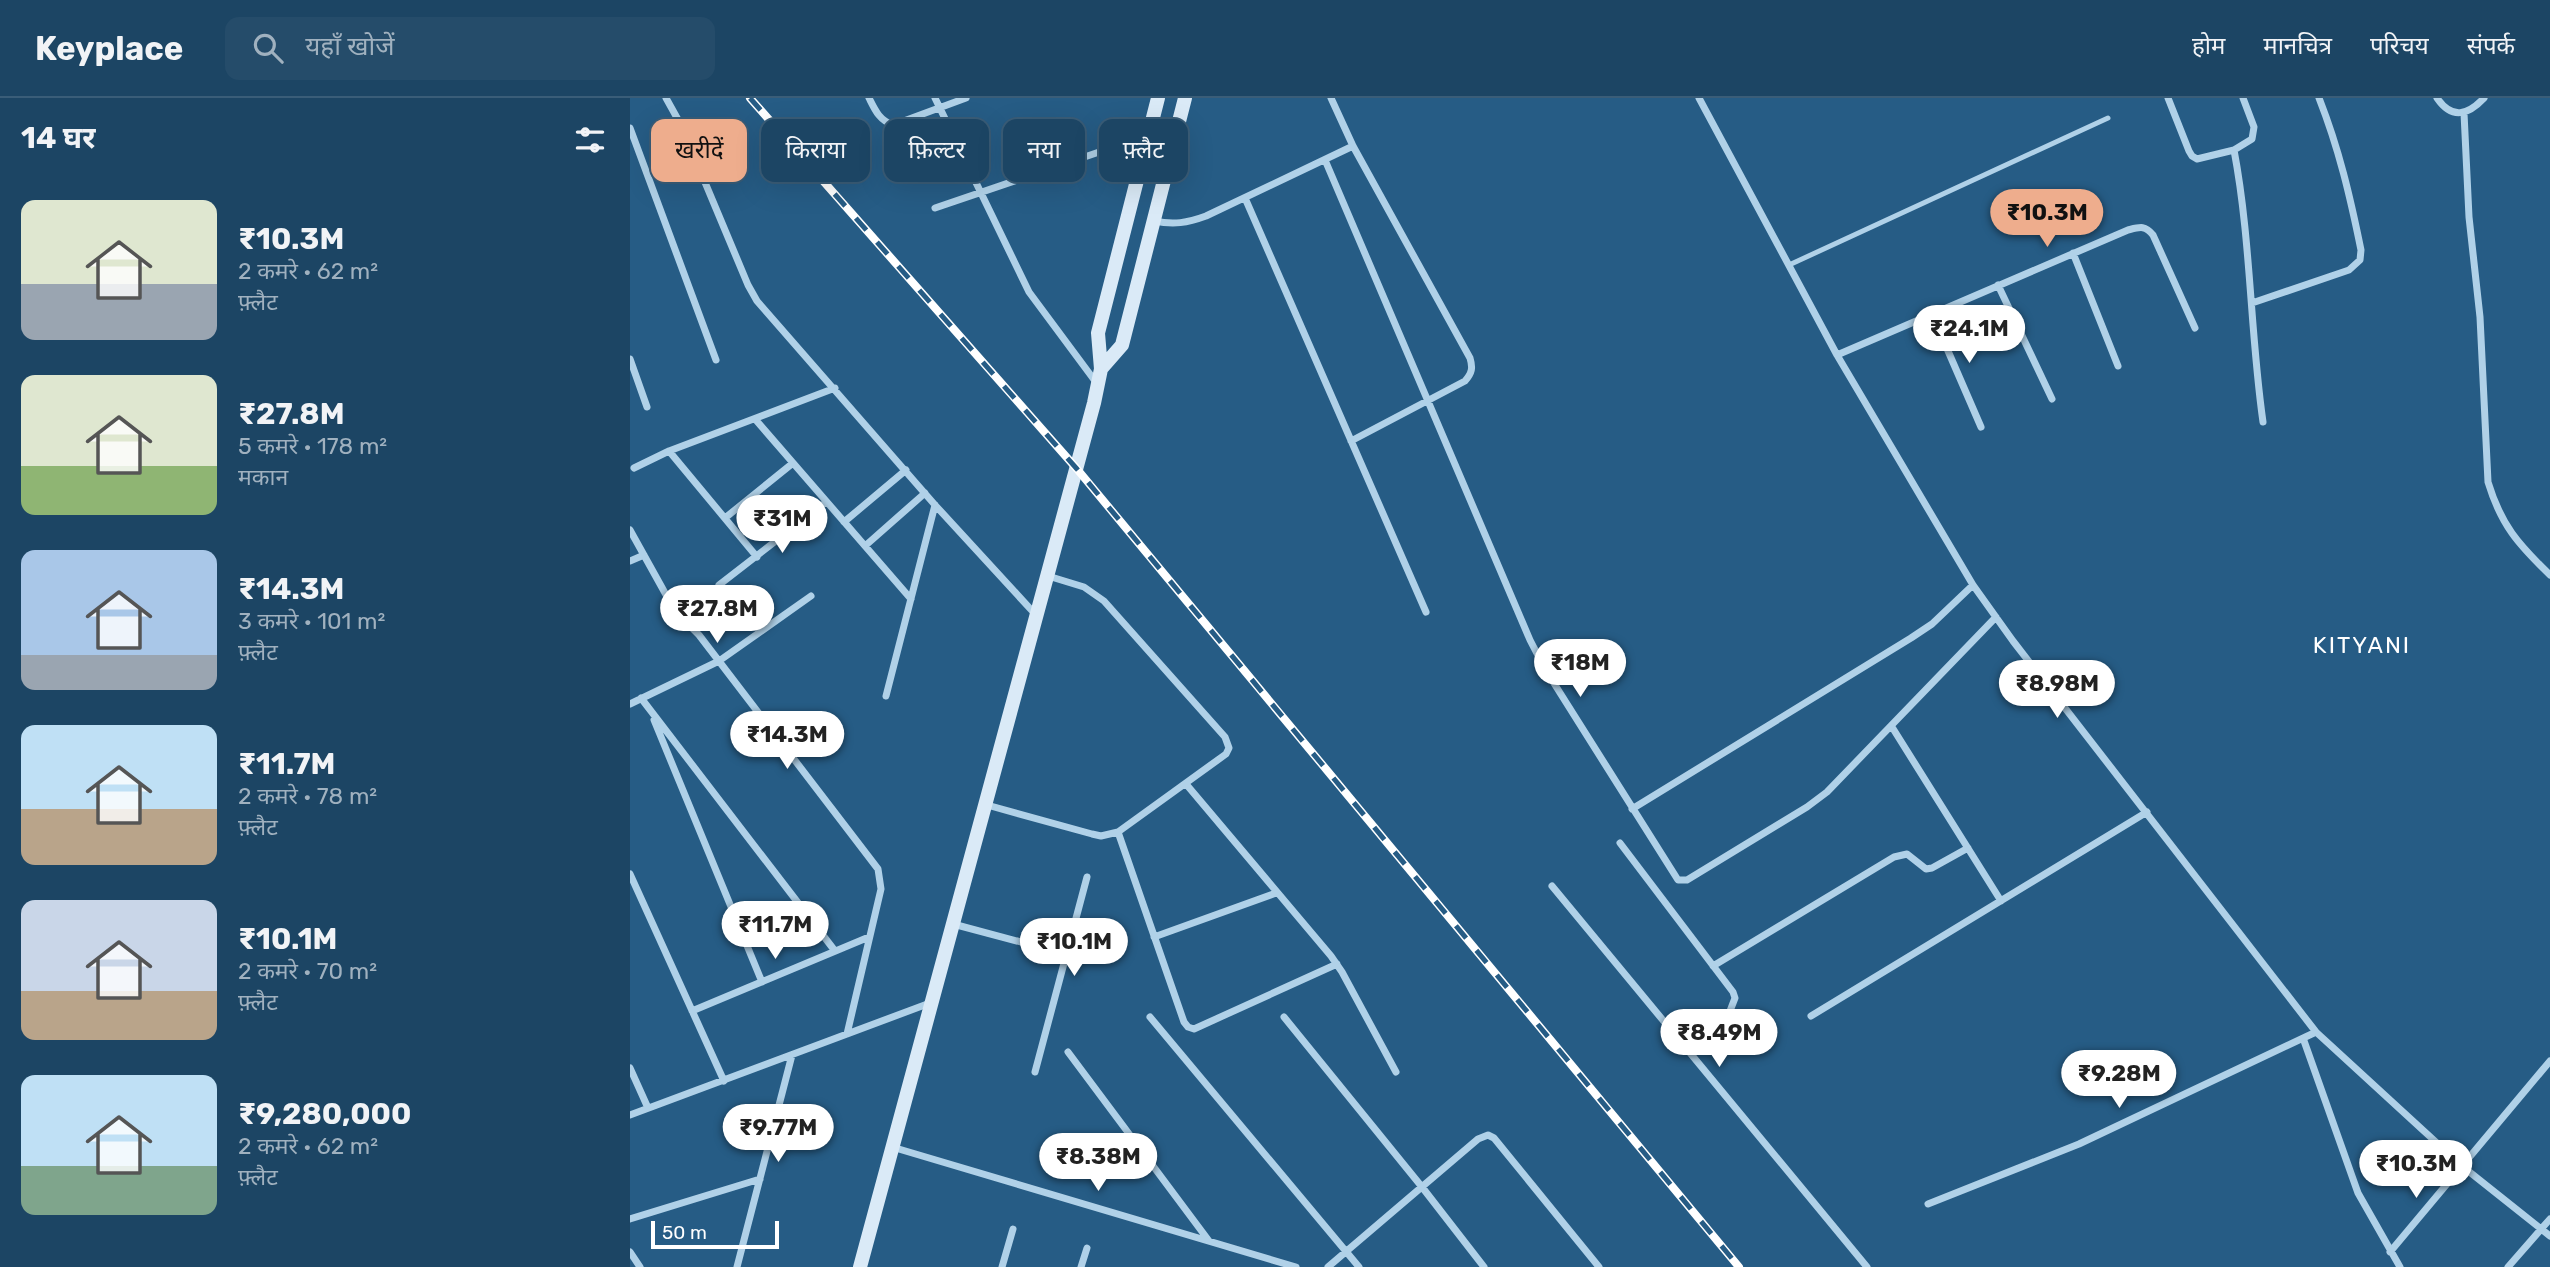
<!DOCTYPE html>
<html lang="hi">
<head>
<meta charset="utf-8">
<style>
	:root { --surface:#1c4564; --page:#254c6a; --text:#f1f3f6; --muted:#a0b1bf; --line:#3a5d78; --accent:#eead8d }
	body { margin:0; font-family:Rubik,"Noto Sans Devanagari",sans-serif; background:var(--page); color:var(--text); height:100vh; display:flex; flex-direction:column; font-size:26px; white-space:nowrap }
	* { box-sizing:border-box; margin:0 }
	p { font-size:23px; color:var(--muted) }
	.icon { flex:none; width:38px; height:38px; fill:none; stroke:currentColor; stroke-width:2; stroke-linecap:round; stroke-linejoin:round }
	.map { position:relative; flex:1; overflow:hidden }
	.sheet { display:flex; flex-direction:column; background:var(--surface); width:630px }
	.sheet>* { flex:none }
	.banner { position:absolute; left:21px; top:21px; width:665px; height:63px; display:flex; gap:14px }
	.scale { position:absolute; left:21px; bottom:18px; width:128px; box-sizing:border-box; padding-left:7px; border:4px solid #fff; border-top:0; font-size:19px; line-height:24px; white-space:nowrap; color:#fff; -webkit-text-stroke:5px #265c85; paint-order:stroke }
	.price { position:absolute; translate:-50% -60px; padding:0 16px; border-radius:24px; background:#fff; color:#222; font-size:23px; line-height:46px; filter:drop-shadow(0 2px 4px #0008) }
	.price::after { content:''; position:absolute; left:50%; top:42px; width:21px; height:16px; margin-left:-10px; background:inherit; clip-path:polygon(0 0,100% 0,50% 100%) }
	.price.selected { background:var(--accent); color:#111 }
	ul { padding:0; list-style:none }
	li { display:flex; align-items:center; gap:21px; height:175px; padding:0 21px }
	li span { display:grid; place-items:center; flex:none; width:196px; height:140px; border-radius:14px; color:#555 }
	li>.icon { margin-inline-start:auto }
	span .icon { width:84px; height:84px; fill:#fffc; stroke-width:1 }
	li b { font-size:30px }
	h2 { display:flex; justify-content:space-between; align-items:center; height:84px; padding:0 21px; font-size:30px }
	.chip { padding:0 24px; border-radius:14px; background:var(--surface); box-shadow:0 7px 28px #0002,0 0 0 2px var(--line); font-size:24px; line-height:63px }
	.chip.selected { background:var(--accent); color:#111 }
	header { display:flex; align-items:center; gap:42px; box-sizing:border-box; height:98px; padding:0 35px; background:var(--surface); border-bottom:2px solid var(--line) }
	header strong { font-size:33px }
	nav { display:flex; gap:38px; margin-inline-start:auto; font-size:24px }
	.search { width:490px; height:63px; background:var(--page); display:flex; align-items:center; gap:18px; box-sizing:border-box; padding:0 24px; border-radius:14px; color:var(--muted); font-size:26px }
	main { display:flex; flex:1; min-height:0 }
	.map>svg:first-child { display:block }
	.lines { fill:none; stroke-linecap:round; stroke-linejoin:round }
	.service { stroke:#b0d1e8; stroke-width:5 }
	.minor { stroke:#b0d1e8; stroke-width:7 }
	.secondary { stroke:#daeaf7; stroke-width:14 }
	.rail-casing { stroke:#fff; stroke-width:8 }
	.rail { stroke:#265c85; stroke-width:5; stroke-dasharray:16; stroke-linecap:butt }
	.labels { text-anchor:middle; stroke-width:5; stroke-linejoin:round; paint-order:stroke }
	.quarter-label { font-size:23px; letter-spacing:2px; fill:#fff; stroke:#265c85 }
</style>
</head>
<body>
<header>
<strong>Keyplace</strong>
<div class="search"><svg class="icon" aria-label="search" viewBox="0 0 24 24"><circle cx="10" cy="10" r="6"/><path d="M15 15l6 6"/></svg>यहाँ खोजें</div>
<nav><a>होम</a><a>मानचित्र</a><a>परिचय</a><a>संपर्क</a></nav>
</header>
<main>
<section class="sheet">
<h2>14 घर<svg class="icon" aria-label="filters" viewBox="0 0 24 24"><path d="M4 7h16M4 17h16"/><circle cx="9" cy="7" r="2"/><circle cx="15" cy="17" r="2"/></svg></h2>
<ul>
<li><span style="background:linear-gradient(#dfe7d0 60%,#9aa5b1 0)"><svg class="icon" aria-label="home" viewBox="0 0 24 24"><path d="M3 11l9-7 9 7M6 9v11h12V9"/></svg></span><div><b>₹10.3M</b><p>2 कमरे · 62 m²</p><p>फ़्लैट</p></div></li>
<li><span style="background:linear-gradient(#dfe7d0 65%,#8fb573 0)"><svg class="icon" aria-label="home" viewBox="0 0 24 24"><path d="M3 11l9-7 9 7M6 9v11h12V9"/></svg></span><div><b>₹27.8M</b><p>5 कमरे · 178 m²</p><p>मकान</p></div></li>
<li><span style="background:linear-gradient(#a9c7e8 75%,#9aa5b1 0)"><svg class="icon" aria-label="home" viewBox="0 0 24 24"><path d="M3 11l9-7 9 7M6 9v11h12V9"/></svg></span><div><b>₹14.3M</b><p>3 कमरे · 101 m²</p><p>फ़्लैट</p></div></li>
<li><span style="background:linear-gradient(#bfe0f5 60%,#b9a48a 0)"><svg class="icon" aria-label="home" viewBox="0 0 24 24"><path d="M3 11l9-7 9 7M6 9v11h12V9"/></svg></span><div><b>₹11.7M</b><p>2 कमरे · 78 m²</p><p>फ़्लैट</p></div></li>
<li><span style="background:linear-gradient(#c9d6e8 65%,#b9a48a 0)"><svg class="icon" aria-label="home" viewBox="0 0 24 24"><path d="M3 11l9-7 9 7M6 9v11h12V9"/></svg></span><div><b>₹10.1M</b><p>2 कमरे · 70 m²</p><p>फ़्लैट</p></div></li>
<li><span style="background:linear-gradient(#bfe0f5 65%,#7fa58c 0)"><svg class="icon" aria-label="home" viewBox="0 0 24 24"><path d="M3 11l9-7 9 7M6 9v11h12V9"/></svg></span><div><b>₹9,280,000</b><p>2 कमरे · 62 m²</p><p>फ़्लैट</p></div></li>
</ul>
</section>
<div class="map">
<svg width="1920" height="1169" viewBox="0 0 1920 1169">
	<rect width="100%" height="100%" fill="#265c85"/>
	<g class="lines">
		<!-- service -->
		<path class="service" d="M 1159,167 L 1478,20"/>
		<!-- minor -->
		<path class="minor" d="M 36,0 L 51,27 L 118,187 L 127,203 L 305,407 L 406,517
			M 239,0 C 245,12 249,22 263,27 L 336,0
			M 305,0 L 399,194 L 468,287
			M 701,0 L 723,48 L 840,260 C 843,270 842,275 835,283 L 721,343
			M 1069,0 L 1207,257 L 1343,487 L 1383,543 L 1686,934 L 1832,1068 L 1920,1138
			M 1538,0 L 1559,53 L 1562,58 L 1567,61 L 1604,52 L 1622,41 L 1624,29 L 1613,0
			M 1807,0 C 1822,22 1838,17 1854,0
			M 1834,15 L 1839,119 L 1850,219 L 1858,384 C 1871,427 1888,446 1920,477
			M 0,30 L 86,262
			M 1604,52 C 1621,142 1620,233 1633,324
			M 695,62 L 900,542 L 915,571 L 1048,782 L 1057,782 L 1177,709 L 1197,694 L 1366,519
			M 615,100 L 796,514
			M 305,110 L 519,37
			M 524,123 C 544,127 557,125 576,118 L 723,48
			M 1443,155 L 1488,268
			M 1368,187 L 1422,301
			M 1622,205 L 1719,172 L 1730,162 L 1731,152 C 1720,98 1709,51 1689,0
			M 1302,216 L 1351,329
			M 1207,257 L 1498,132 C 1510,129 1515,127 1523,137 L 1565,230
			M 0,261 L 17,309
			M 125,321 L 281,501
			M 39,353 L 127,459
			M 4,370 L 39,353 L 205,290
			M 95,420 L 163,365
			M 214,424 L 276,372
			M 0,432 L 45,513 L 69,537 L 248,771 L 251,791 L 217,936
			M 235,448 L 295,395
			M 0,463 L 14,457
			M 89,487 L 196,404
			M 256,598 L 305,407
			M 11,600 L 205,853
			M 0,606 L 89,563 L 181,498
			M 24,622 L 132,884
			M 1262,629 L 1371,803
			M 556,686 L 701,858 L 712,874 L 766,974
			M 357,707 L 462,736 L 471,738 L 488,734 L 596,656 L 599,650 L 595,639 L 474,503 L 454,489 L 418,478
			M 1002,711 L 1281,540 L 1302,526 L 1343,487
			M 488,734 L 554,924 L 558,929 L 564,931 L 707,866
			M 990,745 L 1103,894 L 1105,900 L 1100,913 L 1052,948
			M 0,776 L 94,983
			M 922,788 L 1237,1169
			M 323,826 L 436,856
			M 524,839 L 646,795
			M 1083,868 L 1264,759 L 1277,756 L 1296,771 L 1302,770 L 1338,750
			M 62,913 L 239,839
			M 1181,918 L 1517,714
			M 520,919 L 729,1169
			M 654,919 L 792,1089 L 854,1169
			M 1673,940 L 1728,1095 L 1770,1169
			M 438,954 L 579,1143
			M 0,970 L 18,1010
			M 405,974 L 457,779
			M 0,1017 L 300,905
			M 262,1049 L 666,1169
			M 1298,1106 L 1449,1046 L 1686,934
			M 0,1121 L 130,1081
			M 0,1154 L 10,1169
			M 1760,1154 L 1920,963
			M 107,1169 L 162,957
			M 372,1169 L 383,1131
			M 451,1169 L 457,1150
			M 698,1169 L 848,1041 L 858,1037 L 864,1040 L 969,1169
			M 1878,1169 L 1920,1121"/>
		<!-- secondary -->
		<path class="secondary" d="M 471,271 L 492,247 L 555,0
			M 230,1169 L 464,305 L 471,271 L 468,235 L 528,0"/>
		<defs>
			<path id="rail" d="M 120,0 L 447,371 L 1109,1169"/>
		</defs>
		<!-- rail casing -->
		<use href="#rail" class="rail-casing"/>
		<!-- rail -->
		<use href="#rail" class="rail"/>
	</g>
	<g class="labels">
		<!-- quarter labels -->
		<g class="quarter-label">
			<text x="1732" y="555">KITYANI</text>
		</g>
	</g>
</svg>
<div class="scale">50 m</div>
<b class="price selected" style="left:1417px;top:151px">₹10.3M</b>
<b class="price" style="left:1339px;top:267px">₹24.1M</b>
<b class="price" style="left:152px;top:457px">₹31M</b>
<b class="price" style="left:87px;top:547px">₹27.8M</b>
<b class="price" style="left:950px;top:601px">₹18M</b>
<b class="price" style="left:1427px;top:622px">₹8.98M</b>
<b class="price" style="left:157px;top:673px">₹14.3M</b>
<b class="price" style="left:145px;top:863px">₹11.7M</b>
<b class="price" style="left:444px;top:880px">₹10.1M</b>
<b class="price" style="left:1089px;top:971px">₹8.49M</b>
<b class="price" style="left:1489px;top:1012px">₹9.28M</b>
<b class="price" style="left:148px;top:1066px">₹9.77M</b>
<b class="price" style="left:468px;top:1095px">₹8.38M</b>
<b class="price" style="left:1786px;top:1102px">₹10.3M</b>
<div class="banner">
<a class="chip selected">खरीदें</a>
<a class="chip">किराया</a>
<a class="chip">फ़िल्टर</a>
<a class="chip">नया</a>
<a class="chip">फ़्लैट</a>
</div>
</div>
</main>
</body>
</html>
